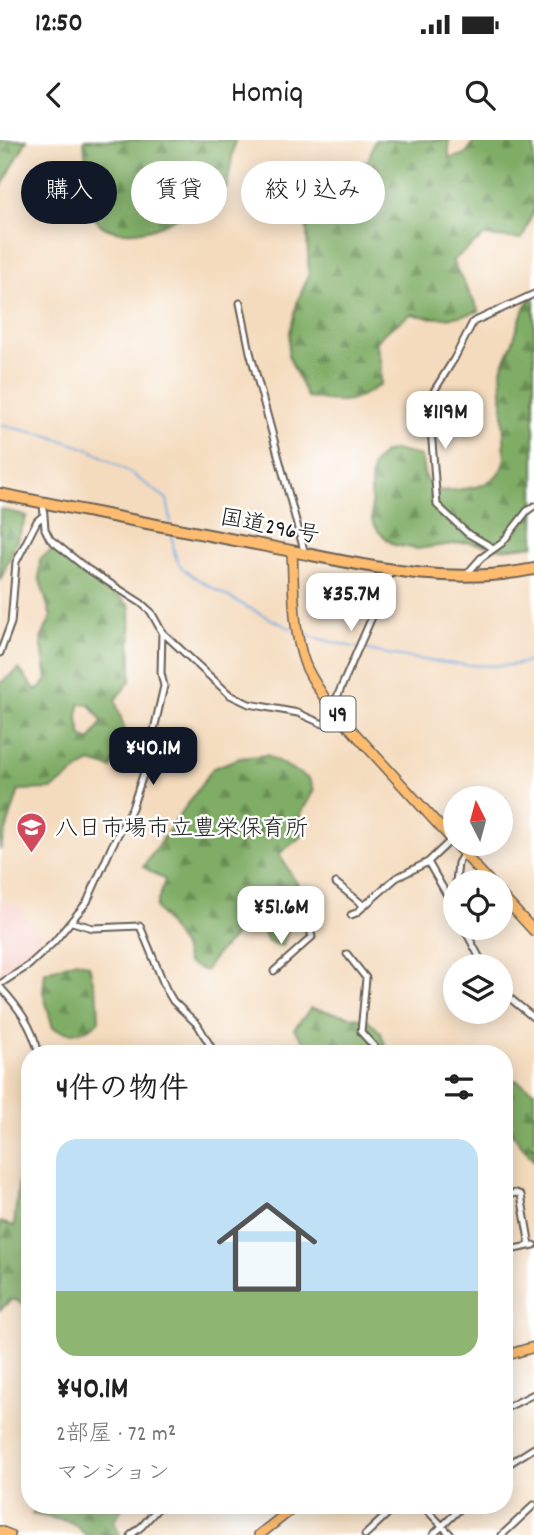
<!DOCTYPE html>
<html lang="ja">
<head>
<meta charset="utf-8">
<style>
	:root { --surface:#fff; --page:#f6f6f6; --text:#222; --muted:#767676; --accent:#111827 }
	body { margin:0; font-family:Dekko,"Klee One",sans-serif; background:var(--page); color:var(--text); height:100vh; display:flex; flex-direction:column; font-size:26px; white-space:nowrap }
	* { box-sizing:border-box; margin:0 }
	p { font-size:23px; color:var(--muted) }
	.icon { flex:none; width:38px; height:38px; fill:none; stroke:currentColor; stroke-width:2; stroke-linecap:round; stroke-linejoin:round }
	.map { position:relative; flex:1; overflow:hidden }
	.sheet { position:absolute; left:21px; top:905px; width:492px; height:469px; display:flex; flex-direction:column; background:var(--surface); border-radius:28px; box-shadow:0 4px 18px #0003 }
	.sheet>* { flex:none }
	.banner { position:absolute; left:21px; top:21px; width:494px; height:63px; display:flex; gap:14px }
	.needle { width:46px; rotate:354deg }
	.buttons { position:absolute; left:443px; top:646px; display:grid; gap:14px }
	.buttons a { display:grid; place-items:center; width:70px; height:70px; border-radius:50%; background:var(--surface); box-shadow:0 4px 18px #0003; font-size:35px }
	.price { position:absolute; translate:-50% -60px; padding:0 16px; border-radius:14px; background:#fff; color:#222; font-size:23px; line-height:46px; filter:drop-shadow(0 2px 4px #0008) }
	.price::after { content:''; position:absolute; left:50%; top:42px; width:21px; height:16px; margin-left:-10px; background:inherit; clip-path:polygon(0 0,100% 0,50% 100%) }
	.price.selected { background:var(--accent); color:#fff }
	ul { padding:0; list-style:none }
	li { display:grid; align-content:center; gap:14px; height:371px; padding:0 35px }
	li span { display:grid; place-items:center; height:217px; border-radius:21px; color:#555 }
	li>.icon { margin-inline-start:auto }
	span .icon { width:126px; height:126px; fill:#fffc; stroke-width:1 }
	li b { font-size:30px }
	h2 { display:flex; justify-content:space-between; align-items:center; height:84px; padding:0 35px; font-size:30px }
	.chip { padding:0 24px; border-radius:32px; background:var(--surface); box-shadow:0 4px 18px #0003; font-size:24px; line-height:63px }
	.chip.selected { background:var(--accent); color:#fff }
	.status { display:flex; justify-content:space-between; align-items:center; height:49px; padding:0 35px; background:var(--surface); direction:ltr }
	.status svg { height:19px; fill:currentColor }
	header { display:flex; justify-content:space-between; align-items:center; height:91px; padding:0 35px; background:var(--surface); font-size:32px; font-weight:600 }
	.map>svg:first-child { display:block }
	.built { fill:#f7d0ca }
	.forest { fill:url(#forest-firs); stroke:#4e6441; stroke-width:2; fill-rule:evenodd }
	.lines { fill:none; stroke-linecap:round; stroke-linejoin:round }
	.stream { stroke:#72a8e0; stroke-width:2 }
	.street-casing { stroke:#685f55; stroke-width:9 }
	.primary-casing { stroke:#685f55; stroke-width:12 }
	.highway-casing { stroke:#685f55; stroke-width:14 }
	.street { stroke:#fff; stroke-width:5 }
	.primary { stroke:#fdbc6f; stroke-width:9 }
	.highway { stroke:#fdbc6f; stroke-width:10 }
	.labels { text-anchor:middle; stroke-width:5; stroke-linejoin:round; paint-order:stroke }
	.shield { fill:#fff; stroke:#606060; stroke-width:2 }
	.shield-label { font-size:21px; font-weight:bold; fill:#1c1c1c }
	.street-label { font-size:23px; fill:#1c1c1c; stroke:#fff }
	.poi-label { font-size:23px; fill:#1c1c1c; stroke:#fff; text-anchor:start }
</style>
</head>
<body>
<div class="status"><b>12:50</b><svg viewBox="0 0 49 12"><path d="M0 12V9h3v3zM5 12V6h3v6zM10 12V3h3v9zM15 12V0h3v12zM26 1h20v11H26zM47 4h2v5h-2z"/></svg></div>
<header><svg class="icon" aria-label="back" viewBox="0 0 24 24"><path d="M15 5l-7 7 7 7"/></svg>Homiq<svg class="icon" aria-label="search" viewBox="0 0 24 24"><circle cx="10" cy="10" r="6"/><path d="M15 15l6 6"/></svg></header>
<div class="map">
<svg width="534" height="1395" viewBox="0 0 534 1395">
	<defs>
		<pattern id="forest-firs" width="22" height="20" patternUnits="userSpaceOnUse" patternTransform="scale(1.75)"><rect width="22" height="20" fill="#80ad66"/><path d="M5 1l3.5 6h-7zM16 11l3.5 6h-7z" fill="#688c53"/></pattern>
	</defs>
	<rect width="100%" height="100%" fill="#fff"/>
	<filter id="ink" filterUnits="userSpaceOnUse"><feTurbulence type="fractalNoise" baseFrequency=".0143" numOctaves="2"/><feDisplacementMap in="SourceGraphic" scale="14" xChannelSelector="R" yChannelSelector="G"/><feConvolveMatrix kernelMatrix="1 2 1 2 8 2 1 2 1" color-interpolation-filters="sRGB"/></filter>
	<filter id="wash" filterUnits="userSpaceOnUse"><feTurbulence type="fractalNoise" baseFrequency=".00686" numOctaves="4" result="noise"/><feDisplacementMap in="SourceGraphic" scale="28" xChannelSelector="R" yChannelSelector="G"/><feGaussianBlur stdDeviation="1.57" result="paint"/><feColorMatrix in="noise" values="0 0 0 0 0 0 0 0 0 0 0 0 0 0 0 0 0 1.4 0 .05"/><feComposite in="paint" operator="in"/></filter>
	<g filter="url(#wash)">
		<rect width="100%" height="100%" fill="#f4dbbe"/>
		<!-- built -->
		<path class="built" d="M 0,760 L 20,767 L 25,776 L 47,802 L 0,836 Z"/>
		<!-- forest -->
		<path class="forest" d="M 0,0 L 27,0 L 0,49 Z
			M 84,0 L 235,0 L 227,47 C 192,68 148,105 106,88 C 97,84 89,71 82,64 L 86,24 Z
			M 375,0 L 449,0 L 449,18 L 465,15 L 475,0 L 534,0 L 534,70 L 522,99 L 484,96 L 452,121 L 479,171 C 455,179 436,180 411,174 L 384,193 L 376,202 L 381,224 L 381,244 C 351,265 343,263 307,257 L 288,215 L 290,192 L 298,160 L 309,135 L 306,73 L 310,36 L 368,21 Z
			M 534,152 L 534,405 L 503,409 L 467,402 L 417,409 L 394,405 L 379,392 L 372,381 L 371,341 L 373,325 L 384,313 L 394,310 L 421,316 L 425,338 L 436,351 C 461,350 499,350 505,319 L 501,229 L 512,204 L 524,168 Z
			M 0,369 L 27,376 L 0,441 Z
			M 52,410 L 104,444 L 130,466 L 131,540 L 115,560 L 126,593 L 111,628 L 90,622 L 52,649 L 19,650 L 0,710 L 0,543 L 19,529 L 36,550 L 47,541 L 41,499 L 51,477 L 39,437 L 40,419 ZM 79,564 L 90,565 L 102,581 L 90,601 L 81,595 L 78,579 Z
			M 267,615 L 309,639 L 314,650 L 300,675 L 306,693 L 279,714 L 302,752 L 292,776 L 283,806 L 268,802 L 249,769 L 232,799 L 218,813 L 205,831 L 187,823 L 183,807 L 156,767 L 165,740 L 143,727 L 213,628 L 240,618 Z
			M 76,821 L 89,825 L 98,861 L 99,881 C 84,894 71,896 53,888 L 43,852 L 45,832 Z
			M 311,868 L 368,880 L 381,893 L 388,913 L 309,913 L 309,908 L 294,889 Z
			M 516,940 L 534,951 L 534,1021 L 513,994 L 504,990 L 504,946 Z
			M 21,1018 L 30,1027 L 30,1167 L 13,1159 L 0,1170 L 0,1082 L 14,1086 Z
			M 38,1365 L 124,1365 L 114,1381 L 120,1395 L 86,1395 L 71,1382 L 32,1374 Z"/>
		<g class="lines">
			<!-- stream -->
			<path class="stream" d="M 0,285 L 46,295 L 91,310 L 129,332 L 167,359 L 171,382
				M 172,392 C 173,403 173,414 179,424 C 186,437 275,482 293,489
				M 301,493 C 349,509 489,538 534,520"/>
		</g>
	</g>
	<g filter="url(#ink)">
		<g class="lines">
			<defs>
				<path id="street" d="M 240,163 L 250,212 L 305,414
					M 43,363 L 45,389 L 50,399 L 86,428 L 141,463 L 151,472 L 162,492 L 230,555 L 249,564 L 298,573 L 323,584 L 336,573
					M 493,408 L 467,393 L 437,365 L 429,264 L 434,251 L 454,219 L 473,182 L 534,154
					M 466,435 L 481,418 L 502,403 L 527,371 L 534,366
					M 0,513 L 11,483 L 16,422 L 37,381 L 43,376
					M 330,566 L 337,557 L 386,445 L 390,430
					M 428,722 L 455,769
					M 456,742 L 458,723 L 464,713
					M 336,743 L 363,765
					M 351,775 L 356,773 L 396,738 L 428,722 L 452,699
					M 72,782 L 93,788 L 140,786 L 166,849 L 173,861 L 198,885 L 215,914
					M 464,788 L 484,826
					M 347,814 L 366,838 L 361,892 L 381,914
					M 274,831 L 312,797 L 309,787
					M 0,844 L 28,826 L 54,802 L 87,762 L 112,706 L 132,668 L 145,629 L 164,546 L 161,533 L 162,492
					M 0,847 C 19,868 32,886 39,914
					M 500,850 L 534,878
					M 504,1056 L 516,1053 L 521,1055 L 530,1106
					M 504,1111 L 534,1105
					M 504,1269 L 534,1254
					M 504,1327 L 534,1308
					M 422,1365 L 451,1395
					M 131,1395 L 142,1386 L 161,1365
					M 365,1395 L 397,1365
					M 433,1395 L 464,1365
					M 502,1395 L 534,1365"/>
				<path id="primary" d="M 292,411 C 294,447 292,489 305,524 C 311,539 321,552 330,566 L 455,703
					M 455,704 L 490,742
					M 500,754 L 534,791
					M 504,1216 L 534,1207
					M 0,1391 L 10,1395
					M 259,1395 L 297,1365"/>
				<path id="highway" d="M 0,354 C 89,372 177,389 266,406 C 357,423 441,448 534,429"/>
			</defs>
			<!-- street casing -->
			<use href="#street" class="street-casing"/>
			<!-- primary casing -->
			<use href="#primary" class="primary-casing"/>
			<!-- highway casing -->
			<use href="#highway" class="highway-casing"/>
			<!-- street -->
			<use href="#street" class="street"/>
			<!-- primary -->
			<use href="#primary" class="primary"/>
			<!-- highway -->
			<use href="#highway" class="highway"/>
		</g>
	</g>
	<!-- icons -->
	<defs>
		<symbol id="school-pin" viewBox="-11 -11 22 30"><path d="M0 17L-7.5 6A9.5 9.5 0 1 1 7.5 6Z" fill="#d1495b" stroke="#fff"/><path d="M0-5L7-2L0 1L-7-2ZM-4 1L0 2.5L4 1V4Q0 6-4 4Z" fill="#fff"/></symbol>
	</defs>
	<g fill-rule="evenodd">
		<use href="#school-pin" x="14" y="670" width="35" height="47"/>
	</g>
	<g class="labels">
		<!-- shield labels -->
		<rect class="shield" x="320.5" y="556.5" width="35" height="35" rx="5"/>
		<g class="shield-label">
			<text x="338" y="581">49</text>
		</g>
		<!-- street labels -->
		<g class="street-label">
			<text transform="translate(270 385) rotate(11)" y="8">国道296号</text>
		</g>
		<!-- poi labels -->
		<g class="poi-label">
			<text x="55" y="695">八日市場市立豊栄保育所</text>
		</g>
	</g>
</svg>
<div class="buttons">
<a><svg class="needle" viewBox="-14 -14 28 28"><path d="M0-13l5 13h-10z" fill="#e53935"/><path d="M0 13l5-13h-10z" fill="#767676"/></svg></a>
<a><svg class="icon" aria-label="locate" viewBox="0 0 24 24"><circle cx="12" cy="12" r="6"/><path d="M12 2v4M12 18v4M2 12h4M18 12h4"/></svg></a>
<a><svg class="icon" aria-label="layers" viewBox="0 0 24 24"><path d="M12 4l9 5-9 5-9-5zM3 14l9 5 9-5"/></svg></a>
</div>
<b class="price" style="left:445px;top:311px">¥119M</b>
<b class="price" style="left:351px;top:493px">¥35.7M</b>
<b class="price selected" style="left:153px;top:647px">¥40.1M</b>
<b class="price" style="left:281px;top:806px">¥51.6M</b>
<div class="banner">
<a class="chip selected">購入</a>
<a class="chip">賃貸</a>
<a class="chip">絞り込み</a>
</div>
<section class="sheet">
<h2>4件の物件<svg class="icon" aria-label="filters" viewBox="0 0 24 24"><path d="M4 7h16M4 17h16"/><circle cx="9" cy="7" r="2"/><circle cx="15" cy="17" r="2"/></svg></h2>
<ul>
<li><span style="background:linear-gradient(#bfe0f5 70%,#8fb573 0)"><svg class="icon" aria-label="home" viewBox="0 0 24 24"><path d="M3 11l9-7 9 7M6 9v11h12V9"/></svg></span><div><b>¥40.1M</b><p>2部屋 · 72 m²</p><p>マンション</p></div></li>
</ul>
</section>
</div>
</body>
</html>
